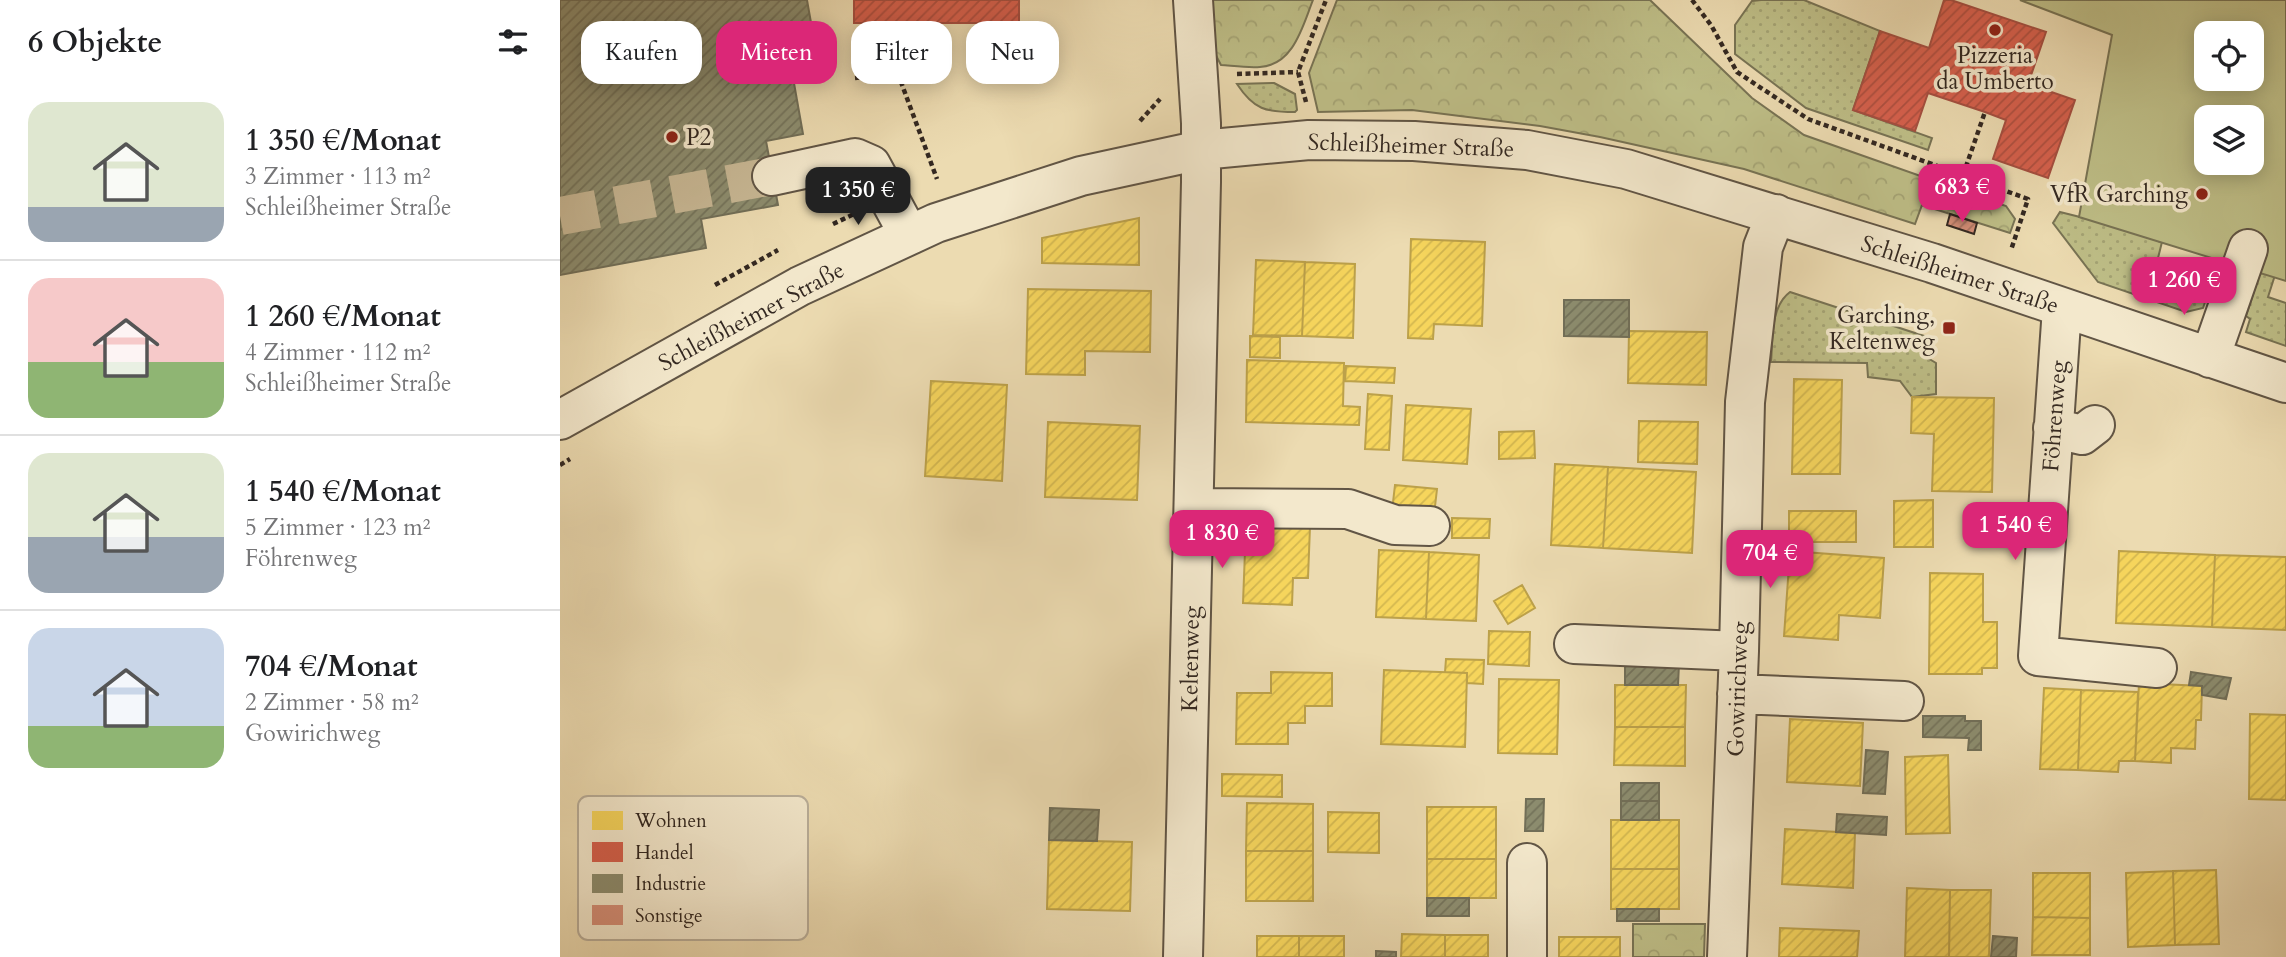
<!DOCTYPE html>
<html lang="de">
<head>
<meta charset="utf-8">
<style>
	:root { --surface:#fff; --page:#f2f2f2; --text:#202124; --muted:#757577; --line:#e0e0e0; --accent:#db2777 }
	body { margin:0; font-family:Cardo,serif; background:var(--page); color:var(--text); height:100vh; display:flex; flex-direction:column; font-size:26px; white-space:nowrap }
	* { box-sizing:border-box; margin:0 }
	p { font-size:23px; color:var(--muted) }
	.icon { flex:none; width:38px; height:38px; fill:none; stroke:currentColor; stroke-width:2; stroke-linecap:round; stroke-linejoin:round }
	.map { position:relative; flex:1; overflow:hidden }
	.details { display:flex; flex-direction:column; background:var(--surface); width:560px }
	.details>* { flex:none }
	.top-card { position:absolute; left:21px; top:21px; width:665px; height:63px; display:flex; gap:14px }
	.buttons { position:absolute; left:1634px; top:21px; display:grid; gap:14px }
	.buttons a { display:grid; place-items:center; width:70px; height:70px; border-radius:14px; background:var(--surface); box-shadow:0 4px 18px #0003; font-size:35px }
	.price { position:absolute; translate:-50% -60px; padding:0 16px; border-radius:14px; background:var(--accent); color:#fff; font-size:23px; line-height:46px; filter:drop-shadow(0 2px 4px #0008) }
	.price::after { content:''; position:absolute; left:50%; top:42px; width:21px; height:16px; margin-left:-10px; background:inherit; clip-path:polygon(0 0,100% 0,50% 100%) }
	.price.selected { background:#222; color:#fff }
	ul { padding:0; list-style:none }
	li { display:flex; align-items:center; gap:21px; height:175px; padding:0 28px }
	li+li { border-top:2px solid var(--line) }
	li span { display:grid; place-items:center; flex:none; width:196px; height:140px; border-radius:21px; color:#555 }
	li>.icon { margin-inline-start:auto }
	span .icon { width:84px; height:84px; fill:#fffc; stroke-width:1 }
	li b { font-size:30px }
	h2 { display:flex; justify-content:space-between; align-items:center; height:84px; padding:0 28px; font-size:30px }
	.pill { padding:0 24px; border-radius:21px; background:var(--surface); box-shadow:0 4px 18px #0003; font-size:24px; line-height:63px }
	.pill.selected { background:var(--accent); color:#fff }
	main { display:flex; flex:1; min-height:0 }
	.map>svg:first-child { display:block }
	.grass { fill:url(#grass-dots); stroke:#787354; stroke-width:2 }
	.park { fill:url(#park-crowns); stroke:#787354; stroke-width:2 }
	.pitch { fill:#bebe87; stroke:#787354; stroke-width:2; fill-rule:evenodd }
	.homes { fill:url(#homes-hatch); stroke:#bca14a; stroke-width:2 }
	.shops { fill:url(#shops-hatch); stroke:#a54f40; stroke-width:2 }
	.industry { fill:url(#industry-hatch); stroke:#716e57; stroke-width:2 }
	.building { fill:url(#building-hatch); stroke:#332821; stroke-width:2 }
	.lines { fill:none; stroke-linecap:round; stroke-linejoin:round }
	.minor-tunnel { stroke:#c7b794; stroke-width:38; stroke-dasharray:38 19; stroke-linecap:butt }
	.minor-casing { stroke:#615545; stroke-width:42 }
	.path { stroke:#332821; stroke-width:4.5; stroke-dasharray:5 3.5; stroke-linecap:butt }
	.minor { stroke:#f3e8cc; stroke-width:38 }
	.poi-dot { fill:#8f2418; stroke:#f3e8cc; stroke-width:2.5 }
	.labels { text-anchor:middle; stroke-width:7; stroke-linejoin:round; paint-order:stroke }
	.poi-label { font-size:23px; fill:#332821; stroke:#f3e8cc; text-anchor:end }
	.street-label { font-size:23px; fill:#332821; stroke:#f3e8cc }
	.key { fill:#f3e8cc; stroke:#b9ae99; stroke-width:2 }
	.key-label { font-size:19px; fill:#332821 }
</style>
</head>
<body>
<main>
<section class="details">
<h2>6 Objekte<svg class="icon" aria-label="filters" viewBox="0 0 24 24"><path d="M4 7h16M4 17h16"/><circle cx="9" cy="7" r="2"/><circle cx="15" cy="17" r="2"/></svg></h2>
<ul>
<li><span style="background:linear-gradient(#dfe7d0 75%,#9aa5b1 0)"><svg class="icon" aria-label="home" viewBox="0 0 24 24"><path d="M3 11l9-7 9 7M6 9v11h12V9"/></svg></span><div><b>1 350 €/Monat</b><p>3 Zimmer · 113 m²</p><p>Schleißheimer Straße</p></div></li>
<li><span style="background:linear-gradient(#f6c9c9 60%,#8fb573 0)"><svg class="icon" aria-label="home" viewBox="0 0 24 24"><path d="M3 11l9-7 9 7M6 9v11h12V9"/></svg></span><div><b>1 260 €/Monat</b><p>4 Zimmer · 112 m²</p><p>Schleißheimer Straße</p></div></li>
<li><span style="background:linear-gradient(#dfe7d0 60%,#9aa5b1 0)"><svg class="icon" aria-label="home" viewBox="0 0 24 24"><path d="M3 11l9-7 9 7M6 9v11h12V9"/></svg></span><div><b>1 540 €/Monat</b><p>5 Zimmer · 123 m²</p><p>Föhrenweg</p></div></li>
<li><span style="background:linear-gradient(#c9d6e8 70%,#8fb573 0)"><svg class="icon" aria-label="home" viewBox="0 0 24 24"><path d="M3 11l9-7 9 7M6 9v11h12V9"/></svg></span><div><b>704 €/Monat</b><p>2 Zimmer · 58 m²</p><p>Gowirichweg</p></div></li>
</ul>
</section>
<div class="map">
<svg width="1726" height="957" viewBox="0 0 1726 957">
	<defs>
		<pattern id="grass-dots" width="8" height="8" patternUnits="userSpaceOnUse" patternTransform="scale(1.75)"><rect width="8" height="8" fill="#bebe87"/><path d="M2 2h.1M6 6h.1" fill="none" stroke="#a4a374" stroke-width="1.8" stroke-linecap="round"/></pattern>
		<pattern id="park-crowns" width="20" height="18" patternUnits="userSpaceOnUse" patternTransform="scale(1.75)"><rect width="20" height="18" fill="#bebe87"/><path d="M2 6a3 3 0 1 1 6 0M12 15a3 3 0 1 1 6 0" fill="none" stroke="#a4a374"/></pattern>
		<pattern id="homes-hatch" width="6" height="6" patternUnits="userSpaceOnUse" patternTransform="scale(1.75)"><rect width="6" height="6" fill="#f6d55c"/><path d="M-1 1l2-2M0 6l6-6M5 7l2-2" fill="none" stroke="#d3b750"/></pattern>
		<pattern id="shops-hatch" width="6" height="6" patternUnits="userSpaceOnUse" patternTransform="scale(1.75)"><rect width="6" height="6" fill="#d6604d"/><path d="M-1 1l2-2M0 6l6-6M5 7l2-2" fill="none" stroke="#ae4f40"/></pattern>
		<pattern id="industry-hatch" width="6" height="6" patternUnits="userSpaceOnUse" patternTransform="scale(1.75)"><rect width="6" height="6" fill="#8c8c6e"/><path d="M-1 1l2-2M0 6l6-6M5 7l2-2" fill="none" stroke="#73725a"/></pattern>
		<pattern id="building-hatch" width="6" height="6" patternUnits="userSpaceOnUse" patternTransform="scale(1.75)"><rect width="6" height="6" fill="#d58f78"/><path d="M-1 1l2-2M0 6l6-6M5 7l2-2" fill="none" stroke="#ad7562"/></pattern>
	</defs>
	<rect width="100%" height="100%" fill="#ecdbb1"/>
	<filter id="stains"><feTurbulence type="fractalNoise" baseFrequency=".00286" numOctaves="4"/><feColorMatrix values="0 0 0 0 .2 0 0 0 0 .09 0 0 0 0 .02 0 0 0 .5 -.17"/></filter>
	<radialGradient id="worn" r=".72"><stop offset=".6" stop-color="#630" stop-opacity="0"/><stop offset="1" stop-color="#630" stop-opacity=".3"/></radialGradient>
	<!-- grass -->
	<path class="grass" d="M 1201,0 L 1244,0 L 1320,31 L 1293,110 L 1372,138 L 1368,150 L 1246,108 L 1175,54 L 1175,25 L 1192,1 Z
		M 714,83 L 735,94 L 737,110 L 735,112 C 706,112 694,110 677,84 Z
		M 1500,212 L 1548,224 L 1602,242 L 1597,262 L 1653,279 L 1643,308 L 1626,312 L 1538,282 L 1493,223 Z
		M 1700,273 L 1715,275 L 1708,297 L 1726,303 L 1726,346 L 1686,332 L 1690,319 L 1686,316 Z
		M 1230,292 L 1367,337 L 1361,354 L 1376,363 L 1376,394 L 1352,397 L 1340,381 L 1308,377 L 1307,363 L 1211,362 C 1213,339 1210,307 1230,292 Z"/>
	<!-- park -->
	<path class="park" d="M 652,0 L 753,0 C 743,25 734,65 700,67 C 688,68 674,66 661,65 L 652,48 Z
		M 777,0 L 1090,0 L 1192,98 L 1244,135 L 1446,206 L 1455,219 L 1450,233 L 1362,205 L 1355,224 L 1184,169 L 1040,137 L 980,126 L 852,110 L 758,112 L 749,73 Z
		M 1073,924 L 1145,924 L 1144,957 L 1073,957 Z"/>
	<!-- pitch -->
	<path class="pitch" d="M 1460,0 L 1726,0 L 1726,281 L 1519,217 L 1552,35 ZM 1647,33 L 1692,33 L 1692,79 L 1647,79 ZM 1647,117 L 1692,117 L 1692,163 L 1647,163 Z"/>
	<!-- homes -->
	<path class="homes" d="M 579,218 L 579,265 L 482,263 L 482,238 Z
		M 851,239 L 925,242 L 922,326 L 874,324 L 873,339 L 848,338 Z
		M 696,260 L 745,262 L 742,336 L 693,335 Z
		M 745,262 L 795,264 L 793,338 L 742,336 Z
		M 468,289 L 591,291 L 590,352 L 525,351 L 525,375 L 466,374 Z
		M 1069,331 L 1147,332 L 1146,385 L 1068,383 Z
		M 690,336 L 720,337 L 720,358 L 690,357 Z
		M 687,360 L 784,363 L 783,406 L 800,407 L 799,425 L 686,422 Z
		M 786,366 L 835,368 L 834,383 L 785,381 Z
		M 1234,379 L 1282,380 L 1280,474 L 1232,474 Z
		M 371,381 L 447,385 L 442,481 L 365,476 Z
		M 808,394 L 832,396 L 829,450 L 805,449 Z
		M 1352,397 L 1434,398 L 1432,492 L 1372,491 L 1374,434 L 1351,433 Z
		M 846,405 L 911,409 L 907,464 L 843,460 Z
		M 1079,421 L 1138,422 L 1137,464 L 1078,462 Z
		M 488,422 L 580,426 L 577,500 L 485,497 Z
		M 974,431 L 975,458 L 939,459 L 939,432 Z
		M 995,464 L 1048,467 L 1043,548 L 991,545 Z
		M 1048,467 L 1136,472 L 1132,553 L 1043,548 Z
		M 835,485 L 877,489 L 874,515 L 832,511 Z
		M 1373,500 L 1373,547 L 1334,547 L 1334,501 Z
		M 1229,511 L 1296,511 L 1296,542 L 1229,542 Z
		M 892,518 L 930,519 L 929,538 L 892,538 Z
		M 686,525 L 750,527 L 748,578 L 733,578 L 732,605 L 683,603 Z
		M 819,550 L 869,552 L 866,619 L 816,617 Z
		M 1230,551 L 1324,558 L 1320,618 L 1279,615 L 1278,640 L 1224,636 Z
		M 1559,551 L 1655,555 L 1652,627 L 1556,623 Z
		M 869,552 L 919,555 L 916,621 L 866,619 Z
		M 1655,555 L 1726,557 L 1726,630 L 1652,627 Z
		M 1370,573 L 1423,574 L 1423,622 L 1437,622 L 1437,668 L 1422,668 L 1422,674 L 1369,674 Z
		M 962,585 L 975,608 L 948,624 L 934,601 Z
		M 929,631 L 970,632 L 969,666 L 928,664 Z
		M 886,659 L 924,660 L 923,684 L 907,683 L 907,673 L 885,672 Z
		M 824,670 L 907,673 L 905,747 L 821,744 Z
		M 711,672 L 772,673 L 772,706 L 745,706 L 745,723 L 728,723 L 728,744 L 676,744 L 677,693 L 711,693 Z
		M 939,679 L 999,680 L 997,754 L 938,753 Z
		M 1579,683 L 1642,686 L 1641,720 L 1636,720 L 1635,749 L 1611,748 L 1611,763 L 1575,761 Z
		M 1055,685 L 1126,685 L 1125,727 L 1055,727 Z
		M 1484,688 L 1521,690 L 1518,770 L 1480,769 Z
		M 1521,690 L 1578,692 L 1575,761 L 1559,761 L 1558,772 L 1518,770 Z
		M 1690,714 L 1726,715 L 1726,800 L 1689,799 Z
		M 1230,719 L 1303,723 L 1300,786 L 1227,782 Z
		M 1055,727 L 1125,727 L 1125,766 L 1054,765 Z
		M 1388,755 L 1390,833 L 1346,834 L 1345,757 Z
		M 662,774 L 722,775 L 722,797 L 662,796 Z
		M 687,803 L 753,804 L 753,851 L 686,851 Z
		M 867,807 L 936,807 L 936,859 L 867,859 Z
		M 768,812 L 819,813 L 819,853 L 768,852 Z
		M 1051,820 L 1119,820 L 1119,869 L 1051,869 Z
		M 1225,829 L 1295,833 L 1293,888 L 1222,884 Z
		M 489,840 L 572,842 L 570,911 L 487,909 Z
		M 686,851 L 753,851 L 753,901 L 686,901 Z
		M 867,859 L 936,859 L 936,898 L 867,898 Z
		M 1051,869 L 1119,869 L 1119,909 L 1051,909 Z
		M 1656,870 L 1659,944 L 1615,945 L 1613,871 Z
		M 1613,871 L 1615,945 L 1568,947 L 1566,873 Z
		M 1473,873 L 1530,873 L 1530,918 L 1473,917 Z
		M 1347,888 L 1390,890 L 1389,957 L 1345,957 Z
		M 1390,890 L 1431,890 L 1429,957 L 1389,957 Z
		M 1473,917 L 1530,918 L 1530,955 L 1472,955 Z
		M 1220,928 L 1299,931 L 1297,957 L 1219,957 Z
		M 842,934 L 885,935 L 885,957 L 841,957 Z
		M 885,935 L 928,935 L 928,957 L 885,957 Z
		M 697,936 L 739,936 L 739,957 L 697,957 Z
		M 739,936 L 784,936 L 784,957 L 739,957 Z
		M 999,937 L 1060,937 L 1060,957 L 999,957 Z"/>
	<!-- shops -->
	<path class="shops" d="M 294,0 L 459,0 L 459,23 L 294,23 Z
		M 1384,0 L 1391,0 L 1486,32 L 1468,84 L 1515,100 L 1488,178 L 1433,159 L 1446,120 L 1425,112 L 1368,93 L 1355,131 L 1293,110 L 1320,31 L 1369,48 Z"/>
	<!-- industry -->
	<path class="industry" d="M 0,0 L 247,0 L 253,34 L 226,38 L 243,134 L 206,141 L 218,205 L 141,219 L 146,248 L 0,275 Z
		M 1004,300 L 1069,300 L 1069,337 L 1004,336 Z
		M 1065,663 L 1119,664 L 1118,685 L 1065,685 Z
		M 1631,672 L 1671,678 L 1666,699 L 1642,695 L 1642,686 L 1629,685 Z
		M 1363,716 L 1405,716 L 1405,721 L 1421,721 L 1421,750 L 1408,750 L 1409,738 L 1363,737 Z
		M 1306,750 L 1328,752 L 1325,794 L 1303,793 Z
		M 1061,783 L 1099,783 L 1099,801 L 1061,801 Z
		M 966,799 L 984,799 L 983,831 L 965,831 Z
		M 1061,801 L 1099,801 L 1099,820 L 1061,820 Z
		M 490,808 L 539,810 L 537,841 L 489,840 Z
		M 1277,814 L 1327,817 L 1326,835 L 1276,832 Z
		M 867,898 L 909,898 L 909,916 L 867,916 Z
		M 1057,909 L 1099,909 L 1099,921 L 1057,921 Z
		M 1433,936 L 1457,938 L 1456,957 L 1431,957 Z
		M 816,951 L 836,952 L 836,957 L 816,957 Z"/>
	<!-- building -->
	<path class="building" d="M 1390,214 L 1417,223 L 1414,234 L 1387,225 Z"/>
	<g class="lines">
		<!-- minor-tunnel -->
		<path class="minor-tunnel" d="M 0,216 L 212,176"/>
		<defs>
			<path id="minor" d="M 212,176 L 295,158 L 311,165 L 349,235
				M 1502,308 L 1478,656 L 1597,668
				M 1650,358 L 1688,249
				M 0,420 L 240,286 L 376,223 L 521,176 L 641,150 L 749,140 L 854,141 L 967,150 L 1066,169 L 1372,263 L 1726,383
				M 1493,428 L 1522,435 L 1535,425
				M 634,508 L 788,509 L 835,525 L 870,526
				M 1014,644 L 1179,651
				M 1177,694 L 1344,701
				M 623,957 L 641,182 L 641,123 L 633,0
				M 967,957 L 967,863
				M 1167,957 L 1179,651 L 1185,402 L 1203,247 L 1216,214"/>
		</defs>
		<!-- minor casing -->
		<use href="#minor" class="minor-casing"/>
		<!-- path -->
		<path class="path" d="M 1132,0 L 1151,25 L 1177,72 L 1248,119 L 1468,199 L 1451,250
			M 677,74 L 738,72
			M 295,78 L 338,74 L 377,179
			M 746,102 L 738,72 L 766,0
			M 580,121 L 600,99
			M 1403,175 L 1425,112
			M 273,224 L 294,214
			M 155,285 L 218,250
			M 0,465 L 10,459"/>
		<!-- minor -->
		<use href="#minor" class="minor"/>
	</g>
	<!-- markers -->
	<g class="poi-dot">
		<circle cx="1435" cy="30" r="7"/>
		<circle cx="112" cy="137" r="7"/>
		<circle cx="1642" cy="194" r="7"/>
		<rect x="1382" y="321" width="14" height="14" rx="3.5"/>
	</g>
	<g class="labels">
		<!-- poi labels -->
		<g class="poi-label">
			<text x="1435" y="63" text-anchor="middle">Pizzeria<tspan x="1435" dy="26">da Umberto</tspan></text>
			<text x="126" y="145" text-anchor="start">P2</text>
			<text x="1628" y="202">VfR Garching</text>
			<text x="1375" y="323">Garching,<tspan x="1375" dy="26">Keltenweg</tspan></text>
		</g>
		<!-- street labels -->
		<g class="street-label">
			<text transform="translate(851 145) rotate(2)" y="8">Schleißheimer Straße</text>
			<text transform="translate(1400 274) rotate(18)" y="8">Schleißheimer Straße</text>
			<text transform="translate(191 316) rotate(-28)" y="8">Schleißheimer Straße</text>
			<text transform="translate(1494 416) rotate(-86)" y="8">Föhrenweg</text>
			<text transform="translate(630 659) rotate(-89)" y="8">Keltenweg</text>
			<text transform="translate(1177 689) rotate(-88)" y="8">Gowirichweg</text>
		</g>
	</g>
	<!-- legend -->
	<rect x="18" y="796" width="230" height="144" rx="10" class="key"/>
	<rect x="32" y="811" width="31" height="19" fill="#f6d55c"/>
	<rect x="32" y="842" width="31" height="20" fill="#d6604d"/>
	<rect x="32" y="874" width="31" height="19" fill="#8c8c6e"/>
	<rect x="32" y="905" width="31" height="20" fill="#d58f78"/>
	<g class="key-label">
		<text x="75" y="827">Wohnen</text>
		<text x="75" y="859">Handel</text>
		<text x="75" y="890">Industrie</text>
		<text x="75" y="922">Sonstige</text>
	</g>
	<rect width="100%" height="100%" filter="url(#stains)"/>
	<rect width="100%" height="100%" fill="url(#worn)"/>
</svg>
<div class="buttons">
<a><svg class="icon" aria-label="locate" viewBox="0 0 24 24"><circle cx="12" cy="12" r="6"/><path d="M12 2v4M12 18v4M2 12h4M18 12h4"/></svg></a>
<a><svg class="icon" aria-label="layers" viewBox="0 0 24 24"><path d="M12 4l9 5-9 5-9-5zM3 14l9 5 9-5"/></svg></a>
</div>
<b class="price" style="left:1402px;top:224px">683 €</b>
<b class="price selected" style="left:298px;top:227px">1 350 €</b>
<b class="price" style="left:1624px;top:317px">1 260 €</b>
<b class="price" style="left:1455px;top:562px">1 540 €</b>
<b class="price" style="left:662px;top:570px">1 830 €</b>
<b class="price" style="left:1210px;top:590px">704 €</b>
<div class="top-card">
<a class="pill">Kaufen</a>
<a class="pill selected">Mieten</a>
<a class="pill">Filter</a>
<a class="pill">Neu</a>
</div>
</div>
</main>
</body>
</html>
